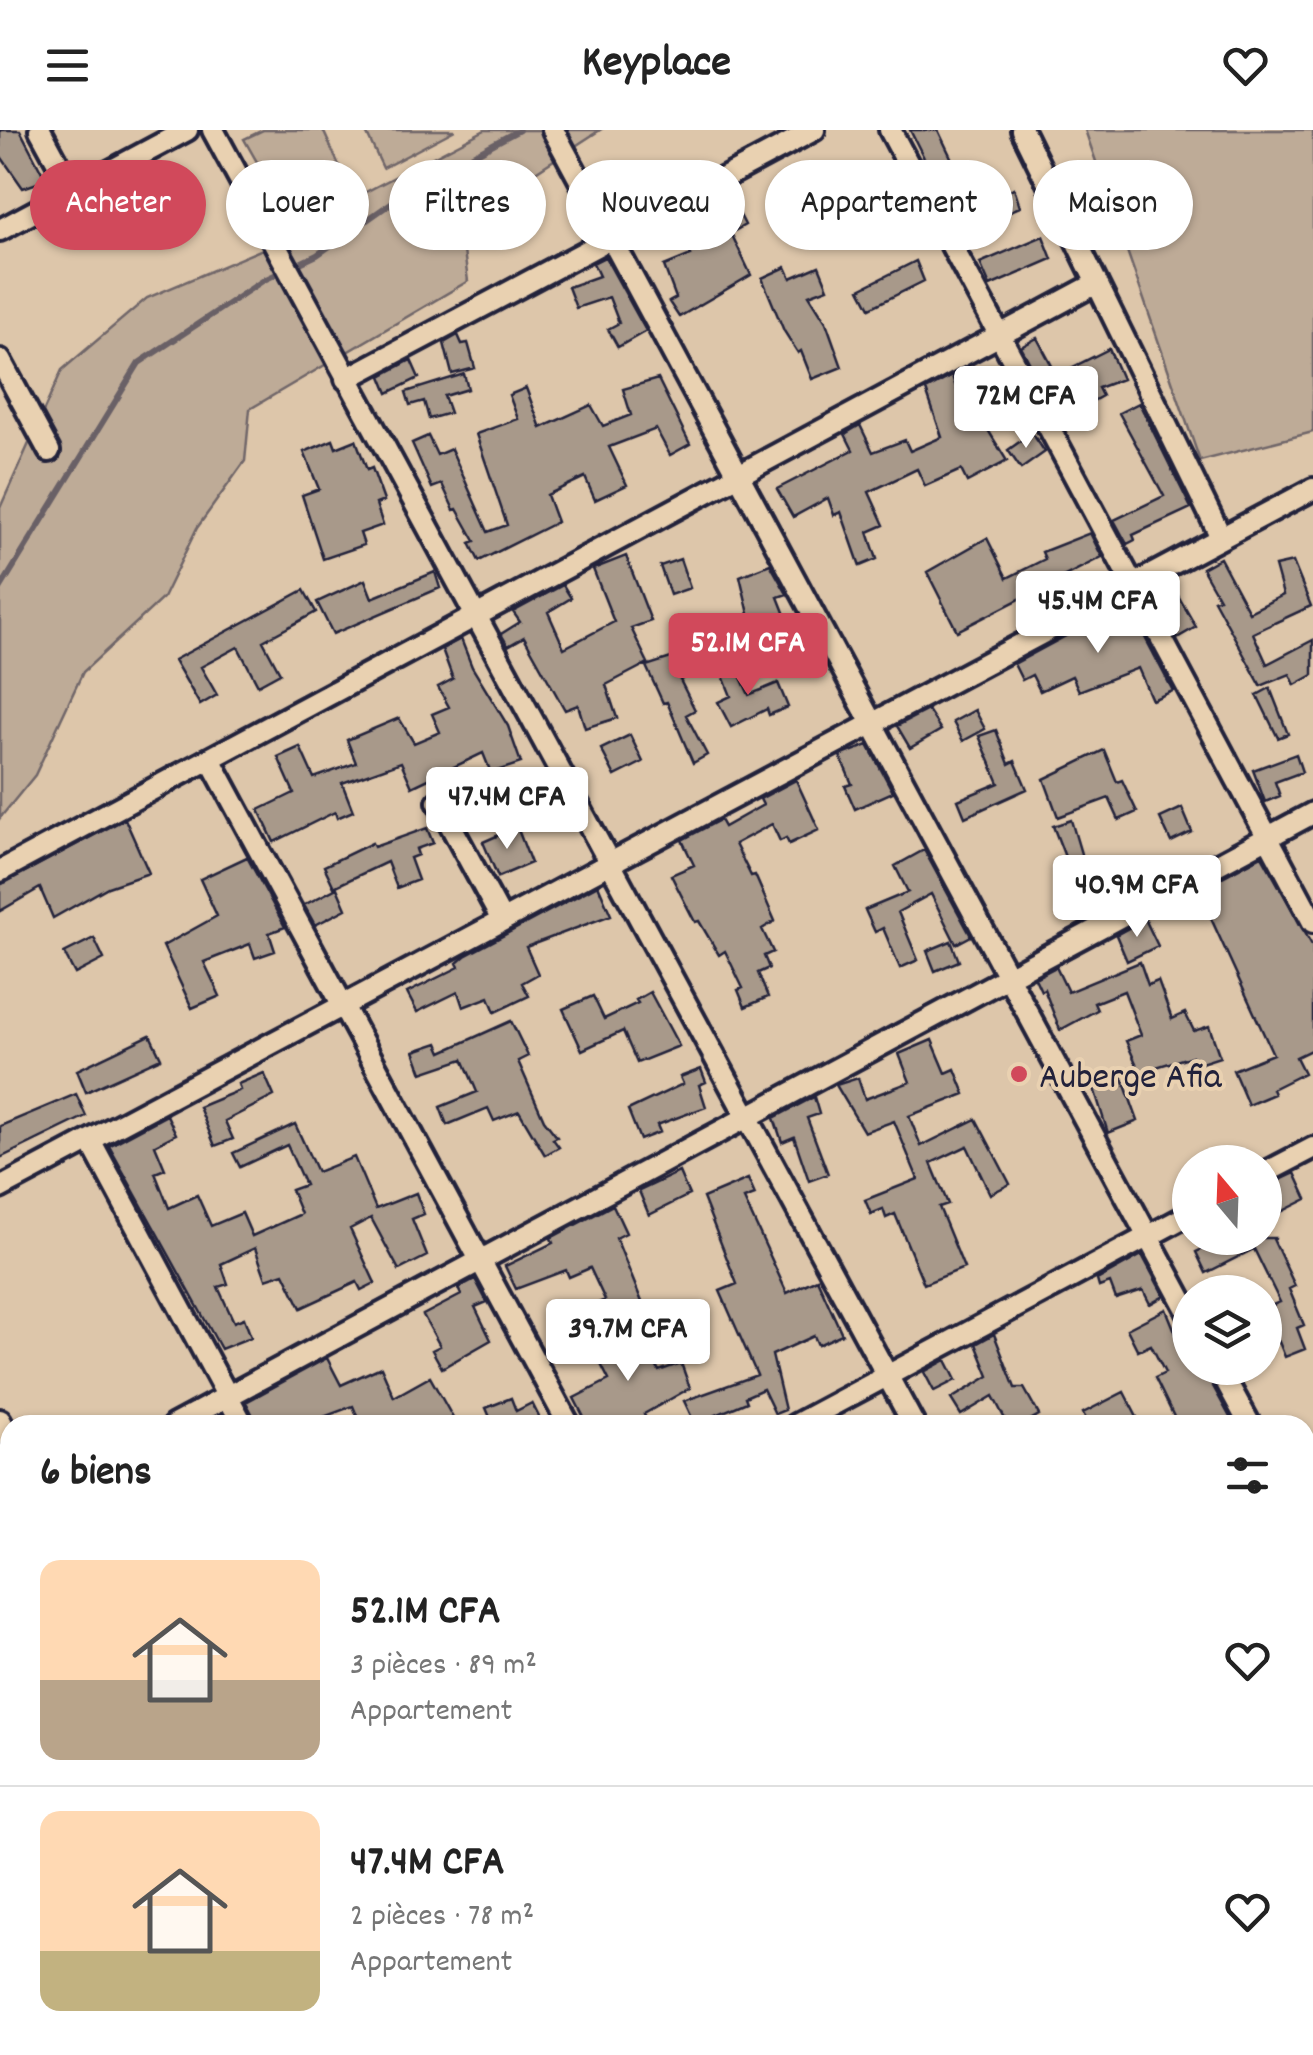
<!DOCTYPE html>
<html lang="fr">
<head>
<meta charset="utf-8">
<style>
	:root { --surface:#fff; --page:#f2f2f2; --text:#222; --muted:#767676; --line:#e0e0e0; --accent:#d1495b }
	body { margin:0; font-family:Dekko,sans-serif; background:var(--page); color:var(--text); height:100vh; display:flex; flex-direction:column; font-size:38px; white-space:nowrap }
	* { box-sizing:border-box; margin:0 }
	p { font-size:32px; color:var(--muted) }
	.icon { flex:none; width:55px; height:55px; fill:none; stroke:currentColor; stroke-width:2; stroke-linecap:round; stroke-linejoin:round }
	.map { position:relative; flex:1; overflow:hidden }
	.panel { position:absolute; left:0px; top:1285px; width:1315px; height:640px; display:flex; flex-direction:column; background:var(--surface); border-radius:30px 30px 0 0; box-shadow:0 2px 8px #0004 }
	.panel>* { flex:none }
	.hud { position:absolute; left:30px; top:30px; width:1255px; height:90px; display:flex; gap:20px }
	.needle { width:65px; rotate:341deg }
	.buttons { position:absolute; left:1172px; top:1015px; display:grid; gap:20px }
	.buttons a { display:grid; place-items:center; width:110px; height:110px; border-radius:50%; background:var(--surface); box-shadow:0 2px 8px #0004; font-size:50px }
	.price { position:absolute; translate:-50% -85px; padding:0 22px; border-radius:10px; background:#fff; color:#222; font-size:32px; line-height:65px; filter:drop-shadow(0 2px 5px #0008) }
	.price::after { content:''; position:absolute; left:50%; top:60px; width:30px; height:22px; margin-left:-15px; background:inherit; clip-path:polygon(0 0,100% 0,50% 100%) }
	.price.on { background:var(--accent); color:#fff }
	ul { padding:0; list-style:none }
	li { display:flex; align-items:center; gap:30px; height:250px; padding:0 40px }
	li+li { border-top:2px solid var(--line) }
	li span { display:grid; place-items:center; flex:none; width:280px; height:200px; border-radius:20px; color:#555 }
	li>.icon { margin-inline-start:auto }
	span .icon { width:120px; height:120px; fill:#fffc; stroke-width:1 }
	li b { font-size:42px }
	h2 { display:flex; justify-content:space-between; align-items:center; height:120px; padding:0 40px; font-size:42px }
	.chip { padding:0 35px; border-radius:45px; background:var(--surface); box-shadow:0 2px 8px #0004; font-size:35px; line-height:90px }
	.chip.on { background:var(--accent); color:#fff }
	header { display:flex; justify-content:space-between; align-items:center; height:130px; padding:0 40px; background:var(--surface); font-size:45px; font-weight:700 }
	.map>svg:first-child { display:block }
	.built { fill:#cdb8a0 }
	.green { fill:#beab97; stroke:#706669; stroke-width:2.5 }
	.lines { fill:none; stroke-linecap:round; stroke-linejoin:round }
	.stream { stroke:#696066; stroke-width:6 }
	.building { fill:#a8998a; stroke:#22223b; stroke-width:2.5 }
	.minor-casing { stroke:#22223b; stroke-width:28 }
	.minor { stroke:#e9d1b1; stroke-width:20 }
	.poi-dot { fill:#d1495b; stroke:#e9d1b1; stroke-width:4 }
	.labels { text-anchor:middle; stroke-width:8; stroke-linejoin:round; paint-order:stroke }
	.poi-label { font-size:38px; fill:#22223b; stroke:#e9d1b1; text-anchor:start }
</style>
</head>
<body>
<header><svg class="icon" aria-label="menu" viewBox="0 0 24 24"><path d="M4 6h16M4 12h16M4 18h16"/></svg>Keyplace<svg class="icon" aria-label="heart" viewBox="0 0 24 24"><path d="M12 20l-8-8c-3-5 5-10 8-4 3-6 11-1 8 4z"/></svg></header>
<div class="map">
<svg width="1313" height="1925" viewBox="0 0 1313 1925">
	<rect width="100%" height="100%" fill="#ddc6aa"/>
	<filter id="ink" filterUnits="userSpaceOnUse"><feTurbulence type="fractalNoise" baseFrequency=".01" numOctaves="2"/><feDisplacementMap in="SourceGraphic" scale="20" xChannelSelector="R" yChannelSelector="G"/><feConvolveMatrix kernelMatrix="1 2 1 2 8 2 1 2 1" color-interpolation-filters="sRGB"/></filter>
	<g filter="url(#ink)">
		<!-- built -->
		<path class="built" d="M 333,1915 L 812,1915 L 793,1925 L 315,1925 Z"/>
		<!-- green -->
		<path class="green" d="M 263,0 L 323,0 L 354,68 L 485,0 L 600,0 L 460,91 L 468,151 L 250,279 L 245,331 L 197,398 L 163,468 L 83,542 L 35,645 L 0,688 L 0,378 L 62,240 L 147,168 L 298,104 L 244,9 Z
			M 365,0 L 455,0 L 383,38 Z
			M 1085,0 L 1313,0 L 1313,302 L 1200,331 Z"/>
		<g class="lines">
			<!-- stream -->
			<path class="stream" d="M 0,459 L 139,233 L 264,150 L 317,125 L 414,57 L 519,0"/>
		</g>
		<!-- building -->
		<path class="building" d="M 0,0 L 20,0 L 46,50 L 23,58 L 0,25 Z
			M 910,0 L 938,0 L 957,40 L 935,50 Z
			M 971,38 L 985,71 L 1014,58 L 1020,77 L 969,98 L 950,46 Z
			M 728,62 L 745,95 L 731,103 L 751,145 L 679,187 L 669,172 L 676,168 L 664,136 L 691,125 L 672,93 L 658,99 Z
			M 1043,106 L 1052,129 L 990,156 L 980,133 Z
			M 605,127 L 646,201 L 618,217 L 608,199 L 619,193 L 609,167 L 576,178 L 568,157 L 599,146 L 593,133 Z
			M 916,131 L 924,151 L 870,178 L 860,159 Z
			M 819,136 L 828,158 L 809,165 L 826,192 L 842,237 L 812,249 L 801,221 L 798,223 L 784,201 L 762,148 L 786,137 L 791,148 Z
			M 458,205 L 462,214 L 468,213 L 475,238 L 452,244 L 444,213 Z
			M 1037,208 L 1057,245 L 1109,219 L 1122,249 L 1098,258 L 1102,266 L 1060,289 L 1021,217 Z
			M 411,230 L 419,248 L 388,263 L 381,246 Z
			M 464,244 L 468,259 L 444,266 L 450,283 L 429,289 L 424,271 L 410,275 L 406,262 Z
			M 952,246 L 963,276 L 971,272 L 1007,331 L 967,352 L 961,340 L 925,356 L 917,339 L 869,362 L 884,395 L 868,402 L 877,429 L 860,436 L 841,382 L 834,385 L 828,368 L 793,387 L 777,359 L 853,320 L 845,304 L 860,295 L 873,322 L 905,310 L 910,321 L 942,307 L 926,260 Z
			M 658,249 L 690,314 L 670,325 L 656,299 L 609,317 L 627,355 L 595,370 L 585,347 L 547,365 L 557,392 L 479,431 L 470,413 L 475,411 L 457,379 L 454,380 L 442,354 L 432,358 L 412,313 L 428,306 L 437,325 L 451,319 L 488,402 L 507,395 L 476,304 L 518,289 L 509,265 L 526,258 L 541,298 L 591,275 L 603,296 L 631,285 L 623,259 Z
			M 1139,273 L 1191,378 L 1133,405 L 1135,410 L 1127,414 L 1114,390 L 1164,366 L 1119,283 Z
			M 1032,303 L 1045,322 L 1021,339 L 1008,320 Z
			M 333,310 L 336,318 L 356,310 L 367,340 L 372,338 L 384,371 L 376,374 L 383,395 L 360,403 L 364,415 L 323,429 L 302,365 L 319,359 L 304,322 Z
			M 1090,403 L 1102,427 L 957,501 L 927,442 L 987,408 L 1007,448 L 1045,429 L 1042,422 Z
			M 626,426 L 651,491 L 631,498 L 648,533 L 606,555 L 617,588 L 585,598 L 578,575 L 565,580 L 524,507 L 508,516 L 501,504 L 520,492 L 513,482 L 563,455 L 571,468 L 548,482 L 564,518 L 614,492 L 593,439 Z
			M 1220,428 L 1249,482 L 1283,465 L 1275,436 L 1293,432 L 1311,476 L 1253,503 L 1267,534 L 1313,510 L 1313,545 L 1295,555 L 1290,544 L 1261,556 L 1214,470 L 1219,468 L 1202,438 Z
			M 680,429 L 690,458 L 670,465 L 660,436 Z
			M 770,434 L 787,464 L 778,467 L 793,505 L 785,508 L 791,522 L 770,531 L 756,498 L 749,502 L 742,488 L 749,484 L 740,446 Z
			M 435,442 L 440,458 L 333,504 L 317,472 L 365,450 L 372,468 Z
			M 1172,455 L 1196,497 L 1177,508 L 1154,465 Z
			M 304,460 L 316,482 L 263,511 L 280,543 L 258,555 L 238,517 L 201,537 L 217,565 L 200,575 L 174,530 Z
			M 1127,473 L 1173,561 L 1152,570 L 1138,538 L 1079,561 L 1072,546 L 1040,561 L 1032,545 L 1022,550 L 1014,534 Z
			M 461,509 L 472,537 L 508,596 L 521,633 L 491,643 L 483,623 L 412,657 L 401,632 L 342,653 L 353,681 L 337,688 L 335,682 L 274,712 L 259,680 L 294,663 L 278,627 L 300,617 L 314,648 L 356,633 L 347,610 L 399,588 L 414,613 L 440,602 L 432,584 L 449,577 L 438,557 L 453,549 L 442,519 Z
			M 702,510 L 714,534 L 680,550 L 695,580 L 686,585 L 707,625 L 693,633 L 667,572 L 663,573 L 646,536 L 690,522 L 688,517 Z
			M 733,530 L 749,565 L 778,553 L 788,577 L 769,585 L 767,579 L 731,597 L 718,572 L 731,566 L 719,536 Z
			M 1270,558 L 1288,604 L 1278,608 L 1257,565 Z
			M 928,580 L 941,600 L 910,618 L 897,596 Z
			M 975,580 L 985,599 L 963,611 L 953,592 Z
			M 996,600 L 1009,634 L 1015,631 L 1027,659 L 965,687 L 958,670 L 999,653 L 979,606 Z
			M 630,605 L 643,632 L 615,646 L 601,619 Z
			M 868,615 L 893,662 L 855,679 L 845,656 L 852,654 L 840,626 Z
			M 1104,620 L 1117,652 L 1122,650 L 1137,682 L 1119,690 L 1109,668 L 1058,687 L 1044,649 Z
			M 1296,624 L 1302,642 L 1275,652 L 1280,666 L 1265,672 L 1253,640 Z
			M 796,650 L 819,700 L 789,714 L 786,708 L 780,711 L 772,694 L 735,714 L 751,746 L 755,745 L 775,791 L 762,799 L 773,822 L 764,826 L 769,838 L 758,843 L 768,867 L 745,877 L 738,860 L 743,858 L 725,821 L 719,825 L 699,791 L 695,792 L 671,745 L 694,735 L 682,710 L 720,690 L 724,697 L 763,675 L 760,669 Z
			M 1182,678 L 1192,702 L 1171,712 L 1160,688 Z
			M 125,689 L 149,743 L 108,757 L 53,788 L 40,758 L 0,781 L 0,755 Z
			M 1071,690 L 1084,734 L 1070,740 L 1053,696 Z
			M 517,697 L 531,733 L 498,747 L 483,712 Z
			M 427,698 L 433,713 L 416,719 L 418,725 L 410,728 L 418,750 L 397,758 L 387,732 L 334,757 L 324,736 L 372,713 L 374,717 Z
			M 924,720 L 971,806 L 956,814 L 931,764 L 898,782 L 918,830 L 900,838 L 883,798 L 875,802 L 865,780 L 908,762 L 895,736 Z
			M 1262,726 L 1313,817 L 1313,919 L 1296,927 L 1304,943 L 1272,959 L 1274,964 L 1248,975 L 1233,940 L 1273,924 L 1198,760 Z
			M 247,727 L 285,797 L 269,803 L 275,821 L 255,828 L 250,814 L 204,832 L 220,866 L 192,878 L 163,816 L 217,786 L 200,749 Z
			M 598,755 L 611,785 L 526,817 L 538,844 L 522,853 L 529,866 L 495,882 L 489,867 L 463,877 L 458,862 L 417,882 L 407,863 L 459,837 L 457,833 L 465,826 Z
			M 337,758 L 346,779 L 315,795 L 304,775 Z
			M 1145,789 L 1158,816 L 1127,831 L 1116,805 Z
			M 94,808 L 104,829 L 75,844 L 64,823 Z
			M 951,811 L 959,831 L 935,841 L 927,821 Z
			M 1140,832 L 1148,855 L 1158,851 L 1172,889 L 1185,883 L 1194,901 L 1209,896 L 1220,927 L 1195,935 L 1192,926 L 1140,942 L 1126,911 L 1141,905 L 1124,861 L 1094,873 L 1097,880 L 1060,900 L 1044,859 L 1041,861 L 1035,848 L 1056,837 L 1068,862 Z
			M 650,862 L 679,916 L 637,933 L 623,901 L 582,920 L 563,879 L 593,866 L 604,889 L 638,873 L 636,870 Z
			M 511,891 L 528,926 L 518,931 L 544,990 L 557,1007 L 553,1009 L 559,1017 L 545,1025 L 519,981 L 494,991 L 488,978 L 447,995 L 440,977 L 477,962 L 463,929 L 422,943 L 414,921 L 438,913 L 442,922 Z
			M 150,905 L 161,928 L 86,962 L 77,940 Z
			M 932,910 L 946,943 L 955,939 L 965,964 L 909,986 L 921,1016 L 976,989 L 1010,1054 L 990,1064 L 967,1016 L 931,1033 L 948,1074 L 939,1077 L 964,1138 L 924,1154 L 895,1084 L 886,1088 L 883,1079 L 871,1084 L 865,1070 L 918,1049 L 894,991 L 864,1002 L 836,955 L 858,948 L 865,969 L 910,952 L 899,924 Z
			M 701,939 L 706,952 L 699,955 L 706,977 L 657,995 L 660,1002 L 640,1010 L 628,980 L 683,954 L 680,947 Z
			M 1120,941 L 1138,991 L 1108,1003 L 1092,952 Z
			M 264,943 L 274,966 L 225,991 L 233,1009 L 215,1016 L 199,977 L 240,960 L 238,954 Z
			M 76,964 L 86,986 L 0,1028 L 0,996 Z
			M 814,967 L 819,984 L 807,988 L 828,1044 L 809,1051 L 794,1007 L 782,1012 L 774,988 Z
			M 167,985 L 176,1004 L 155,1015 L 165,1039 L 155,1043 L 169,1078 L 197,1065 L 211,1096 L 242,1083 L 252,1106 L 301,1084 L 291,1060 L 305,1055 L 287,1015 L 240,1037 L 233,1023 L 295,994 L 317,1042 L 354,1027 L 376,1079 L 416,1063 L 424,1084 L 412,1089 L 427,1126 L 399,1140 L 371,1088 L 350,1099 L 375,1153 L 361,1160 L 357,1152 L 301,1178 L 284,1143 L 266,1149 L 255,1118 L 221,1134 L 228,1154 L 218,1157 L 234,1192 L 244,1188 L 251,1207 L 221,1219 L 109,1016 Z
			M 679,1042 L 689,1065 L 649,1085 L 639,1061 Z
			M 1295,1043 L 1307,1069 L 1265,1090 L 1265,1057 Z
			M 748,1049 L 755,1065 L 744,1069 L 787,1163 L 817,1149 L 842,1204 L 818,1215 L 814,1206 L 772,1225 L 785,1280 L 775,1284 L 763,1259 L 745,1267 L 747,1272 L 695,1294 L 684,1271 L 757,1245 L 720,1161 L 737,1154 L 703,1068 Z
			M 613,1075 L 626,1103 L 616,1108 L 642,1172 L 605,1191 L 596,1174 L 605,1170 L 590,1138 L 569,1147 L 566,1140 L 516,1159 L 505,1136 L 553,1113 L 551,1108 Z
			M 1225,1108 L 1276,1108 L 1273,1109 L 1295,1156 L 1289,1159 L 1304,1195 L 1297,1198 L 1305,1219 L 1285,1227 L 1279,1212 L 1270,1216 L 1265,1178 L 1280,1172 L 1254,1119 L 1206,1143 L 1196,1122 Z
			M 1142,1125 L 1164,1166 L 1150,1174 L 1143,1160 L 1116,1169 L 1110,1153 L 1099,1157 L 1097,1150 Z
			M 475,1149 L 487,1172 L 475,1177 L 491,1210 L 442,1238 L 432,1220 L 440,1216 L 423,1185 L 461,1165 L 458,1158 Z
			M 1166,1179 L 1190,1238 L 1203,1238 L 1232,1291 L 1178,1295 L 1155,1248 L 1165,1243 L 1151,1215 L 1138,1221 L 1127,1199 Z
			M 603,1194 L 614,1224 L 643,1210 L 659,1241 L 681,1233 L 690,1258 L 644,1284 L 647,1291 L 639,1295 L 588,1295 L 574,1268 L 609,1250 L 584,1201 Z
			M 994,1204 L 1015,1258 L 1024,1258 L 1039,1285 L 1021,1295 L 1008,1295 L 993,1266 L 961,1285 L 951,1269 L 989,1246 L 976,1214 Z
			M 327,1228 L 341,1255 L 381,1237 L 394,1267 L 430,1247 L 453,1288 L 440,1295 L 361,1295 L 353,1276 L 302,1295 L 258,1295 L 246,1272 Z
			M 946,1230 L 956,1250 L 934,1261 L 924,1242 Z
			M 1124,1262 L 1141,1295 L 1115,1295 L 1112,1289 L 1089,1295 L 1083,1283 Z
			M 511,1268 L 516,1281 L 532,1273 L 543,1295 L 487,1295 L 492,1292 L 486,1278 Z"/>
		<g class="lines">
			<defs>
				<path id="minor" d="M 40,0 L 73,61
					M 213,0 L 914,1295
					M 553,0 L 1190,1185
					M 890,0 L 1313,792
					M 1022,0 L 1221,407
					M 0,100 L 187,0
					M 0,230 L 49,321
					M 346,249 L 814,0
					M 210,629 L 569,1295
					M 438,672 L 502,790
					M 0,741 L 1097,153
					M 90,1010 L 243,1295
					M 1265,1043 L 1313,1018
					M 0,1058 L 1313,359
					M 1219,1238 L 1250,1295
					M 0,1290 L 10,1309
					M 174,1295 L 1313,683
					M 795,1295 L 1190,1084
					M 1305,1333 L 1313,1329
					M 0,1388 L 10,1383
					M 1305,1398 L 1313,1413
					M 1305,1487 L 1313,1482
					M 1305,1652 L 1313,1648
					M 0,1682 L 10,1701
					M 0,1721 L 10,1715
					M 1305,1815 L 1313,1811
					M 903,1915 L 908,1925
					M 1250,1915 L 1256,1925
					M 199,1925 L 218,1915
					M 1100,1925 L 1119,1915"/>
			</defs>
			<!-- minor casing -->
			<use href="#minor" class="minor-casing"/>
			<!-- minor -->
			<use href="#minor" class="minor"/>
		</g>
	</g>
	<!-- markers -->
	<circle class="poi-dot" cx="1019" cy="944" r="10"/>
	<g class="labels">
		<!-- poi labels -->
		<g class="poi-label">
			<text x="1039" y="957">Auberge Afia</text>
		</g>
	</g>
</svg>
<div class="buttons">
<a><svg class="needle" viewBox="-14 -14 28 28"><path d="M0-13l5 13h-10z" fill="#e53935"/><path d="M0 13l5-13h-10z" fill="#767676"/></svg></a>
<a><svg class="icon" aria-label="layers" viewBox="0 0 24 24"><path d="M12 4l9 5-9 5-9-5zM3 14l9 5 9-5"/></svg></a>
</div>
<b class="price" style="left:1026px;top:321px">72M CFA</b>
<b class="price" style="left:1098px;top:526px">45.4M CFA</b>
<b class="price on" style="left:748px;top:568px">52.1M CFA</b>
<b class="price" style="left:507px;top:722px">47.4M CFA</b>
<b class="price" style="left:1137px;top:810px">40.9M CFA</b>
<b class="price" style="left:628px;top:1254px">39.7M CFA</b>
<div class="hud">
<a class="chip on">Acheter</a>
<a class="chip">Louer</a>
<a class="chip">Filtres</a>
<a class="chip">Nouveau</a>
<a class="chip">Appartement</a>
<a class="chip">Maison</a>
</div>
<section class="panel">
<h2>6 biens<svg class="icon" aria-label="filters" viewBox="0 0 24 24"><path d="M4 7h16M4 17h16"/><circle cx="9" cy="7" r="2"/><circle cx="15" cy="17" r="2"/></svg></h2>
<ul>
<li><span style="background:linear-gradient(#ffd9b3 60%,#b9a48a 0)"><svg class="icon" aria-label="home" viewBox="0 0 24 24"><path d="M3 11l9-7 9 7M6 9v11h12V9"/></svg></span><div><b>52.1M CFA</b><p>3 pièces · 89 m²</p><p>Appartement</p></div><svg class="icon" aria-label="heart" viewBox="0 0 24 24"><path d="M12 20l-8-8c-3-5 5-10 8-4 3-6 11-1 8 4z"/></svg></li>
<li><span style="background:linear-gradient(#ffd9b3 70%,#c2b280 0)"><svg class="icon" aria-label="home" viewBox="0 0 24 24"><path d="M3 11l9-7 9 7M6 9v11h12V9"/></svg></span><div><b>47.4M CFA</b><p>2 pièces · 78 m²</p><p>Appartement</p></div><svg class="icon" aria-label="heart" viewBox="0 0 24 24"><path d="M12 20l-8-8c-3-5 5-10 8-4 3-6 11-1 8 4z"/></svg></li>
</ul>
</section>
</div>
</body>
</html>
